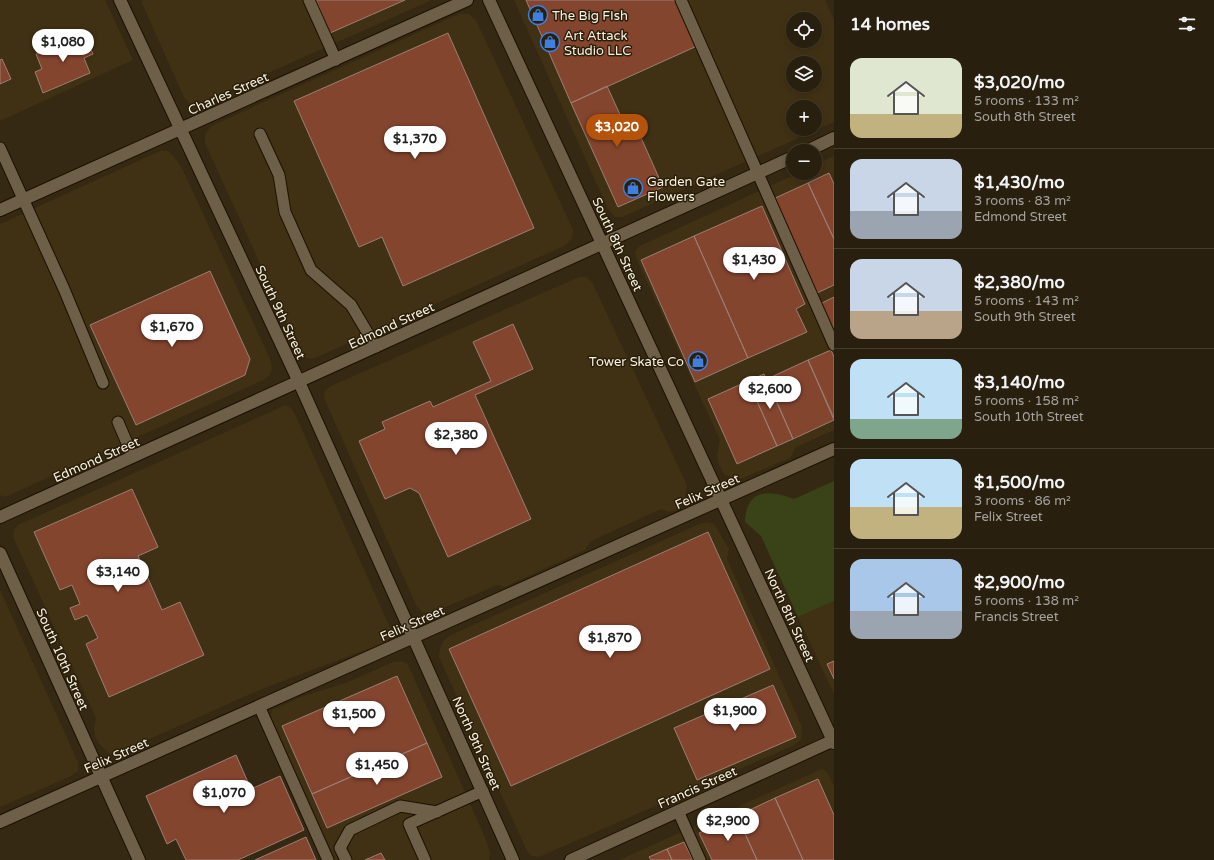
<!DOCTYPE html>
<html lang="en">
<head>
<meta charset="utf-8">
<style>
	:root { --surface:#281f0e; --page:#342c1c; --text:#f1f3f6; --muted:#a5a29e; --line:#443d2e; --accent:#b45309 }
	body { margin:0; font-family:"Varela Round",sans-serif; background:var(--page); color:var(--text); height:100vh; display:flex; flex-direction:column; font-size:15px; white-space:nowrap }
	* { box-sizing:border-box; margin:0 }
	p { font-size:13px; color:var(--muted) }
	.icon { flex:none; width:22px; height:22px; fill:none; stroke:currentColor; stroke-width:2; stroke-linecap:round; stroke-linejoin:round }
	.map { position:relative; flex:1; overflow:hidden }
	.panel { display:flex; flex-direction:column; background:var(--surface); width:380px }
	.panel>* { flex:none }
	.tools { position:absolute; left:786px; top:12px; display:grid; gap:8px }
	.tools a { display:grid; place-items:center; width:36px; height:36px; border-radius:50%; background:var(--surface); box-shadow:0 2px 6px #0003,0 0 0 1px var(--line); font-size:20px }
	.price { position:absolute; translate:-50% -34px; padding:0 9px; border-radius:14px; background:#fff; color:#222; font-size:13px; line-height:26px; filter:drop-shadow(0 1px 2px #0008) }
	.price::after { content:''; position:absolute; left:50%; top:24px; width:12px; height:9px; margin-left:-6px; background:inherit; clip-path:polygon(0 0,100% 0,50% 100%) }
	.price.on { background:var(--accent); color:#fff }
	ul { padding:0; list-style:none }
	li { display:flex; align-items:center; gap:12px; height:100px; padding:0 16px }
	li+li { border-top:1px solid var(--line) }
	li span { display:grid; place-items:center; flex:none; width:112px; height:80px; border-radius:12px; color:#555 }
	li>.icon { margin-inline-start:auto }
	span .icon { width:48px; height:48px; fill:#fffc; stroke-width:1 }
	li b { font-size:17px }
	h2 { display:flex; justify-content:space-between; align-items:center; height:48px; padding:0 16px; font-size:17px }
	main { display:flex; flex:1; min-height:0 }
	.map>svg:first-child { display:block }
	.built { fill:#403114; fill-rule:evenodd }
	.green { fill:#3a4217 }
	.building { fill:#84452f; stroke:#9b7e74 }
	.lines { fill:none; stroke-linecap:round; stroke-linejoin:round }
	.lane-casing { stroke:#1c1100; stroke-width:13 }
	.secondary-casing { stroke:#1c1100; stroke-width:14 }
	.lane { stroke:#6d5f48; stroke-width:11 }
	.secondary { stroke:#6d5f48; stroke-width:12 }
	.labels { text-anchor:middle; stroke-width:3; stroke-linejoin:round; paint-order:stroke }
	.poi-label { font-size:13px; fill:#f8f0e3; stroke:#2a1f09; text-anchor:start }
	.street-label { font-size:13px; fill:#f8f0e3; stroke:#2a1f09 }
</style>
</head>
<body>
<main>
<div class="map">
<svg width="834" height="860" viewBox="0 0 834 860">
	<rect width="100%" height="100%" fill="#352913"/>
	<!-- built -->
	<path class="built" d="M 0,0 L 105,0 L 133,60 L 0,121 Z
		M 144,0 L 432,0 L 196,105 L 190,104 L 184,97 L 141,1 Z
		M 514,0 L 825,0 L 834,20 L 834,122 L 622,217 L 615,217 L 608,209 ZM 793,19 L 815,19 L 815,41 L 793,41 ZM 793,63 L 815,63 L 815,85 L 793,85 ZM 793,107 L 815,107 L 815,129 L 793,129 Z
		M 459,14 L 469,14 L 476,20 L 573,230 L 572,239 L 564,246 L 315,358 L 306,358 L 299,349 L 205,143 L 205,134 L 211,126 Z
		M 160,151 L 169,151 L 181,166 L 270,359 L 272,369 L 269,376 L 263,380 L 5,497 L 0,495 L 0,224 Z
		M 834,156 L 834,430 L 796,447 L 790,458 L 743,478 L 734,478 L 724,474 L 719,465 L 717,454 L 720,440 L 636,258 L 635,251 L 640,246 L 798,173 L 815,173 L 815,165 Z
		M 579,277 L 587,277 L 593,284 L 687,485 L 684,503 L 676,510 L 669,512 L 661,509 L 591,541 L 585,550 L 505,587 L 497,585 L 432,613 L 422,612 L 416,605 L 324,398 L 325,391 L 331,386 Z
		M 286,405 L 291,408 L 296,416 L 391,630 L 390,638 L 384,643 L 264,688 L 118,753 L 109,753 L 101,746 L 95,737 L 94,729 L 96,718 L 13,537 L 14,530 L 18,525 Z
		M 707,522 L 714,524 L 729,549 L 727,559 L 802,727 L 801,740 L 792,746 L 539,857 L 532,856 L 527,851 L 439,657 L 440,648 L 444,640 L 451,635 L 697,525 Z
		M 0,590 L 78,762 L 78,771 L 69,777 L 0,807 Z
		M 834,601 L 834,694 L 798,617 Z
		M 402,661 L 408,665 L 457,774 L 486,840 L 490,853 L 489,860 L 333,860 L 269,718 L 272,710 L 301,697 L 348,682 L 393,662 Z
		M 822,769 L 827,772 L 834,786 L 834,860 L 619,860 Z"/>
	<!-- green -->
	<path class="green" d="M 834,481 L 834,601 L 798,617 L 761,536 L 745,522 C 746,489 768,489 794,499 Z"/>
	<!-- building -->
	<path class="building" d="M 316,0 L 405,0 L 330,33 Z
		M 526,0 L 676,0 L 697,46 L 571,103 Z
		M 448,33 L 534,228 L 403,286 L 382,237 L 359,247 L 294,101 Z
		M 84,34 L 93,54 L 84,58 L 90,73 L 43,93 L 35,72 L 42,69 L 36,54 Z
		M 2,59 L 11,79 L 0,84 L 0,60 Z
		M 607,86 L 622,119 L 631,115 L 663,187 L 618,207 L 571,103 Z
		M 829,173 L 834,184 L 834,239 L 808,183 Z
		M 808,183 L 834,239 L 834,285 L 817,293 L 773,199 Z
		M 762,206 L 805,304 L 796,309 L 807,332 L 748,358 L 694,236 Z
		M 694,236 L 748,358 L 695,382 L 641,260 Z
		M 210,271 L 250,359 L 245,375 L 136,425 L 90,325 Z
		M 834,297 L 834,334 L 820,304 Z
		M 513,324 L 533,369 L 475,395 L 531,519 L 448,557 L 419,493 L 410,488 L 385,499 L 359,441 L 385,429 L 382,422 L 430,401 L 433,407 L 491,381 L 473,342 Z
		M 831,350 L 834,357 L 834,418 L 808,360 Z
		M 808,360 L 834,420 L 793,439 L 767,379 Z
		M 764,374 L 793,439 L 777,446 L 748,381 Z
		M 748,381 L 777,446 L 737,464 L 708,399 Z
		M 132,489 L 158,547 L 138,556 L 162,610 L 180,602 L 204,655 L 109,697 L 86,644 L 98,638 L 87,615 L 75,620 L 70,608 L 80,604 L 72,585 L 60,590 L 34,532 Z
		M 708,532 L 770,669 L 511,786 L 449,649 Z
		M 834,661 L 834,679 L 827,664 Z
		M 397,676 L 427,743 L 312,794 L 282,726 Z
		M 773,685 L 796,737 L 697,780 L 674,728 Z
		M 427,743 L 442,777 L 327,828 L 312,794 Z
		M 236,755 L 251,789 L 280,776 L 304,830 L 238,860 L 186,860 L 176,839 L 167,844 L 146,796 Z
		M 818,779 L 834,815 L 834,860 L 803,860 L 775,798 Z
		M 775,798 L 803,860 L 757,860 L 737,816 Z
		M 737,816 L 757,860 L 712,860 L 699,833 Z
		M 306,837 L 316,860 L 255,860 Z
		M 684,842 L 693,860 L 672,860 L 667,849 Z
		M 667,849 L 672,860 L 651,860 L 649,857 Z
		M 381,853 L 385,860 L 365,860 Z"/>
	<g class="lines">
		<defs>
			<path id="lane" d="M 309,0 L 336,60
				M 681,0 L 834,345
				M 260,134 L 279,175 L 285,212 L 311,270 L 351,305 L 376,347
				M 0,148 L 64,289 L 103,383
				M 118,422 L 133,457
				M 259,706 L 328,860
				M 678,811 L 700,860
				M 346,860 L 340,848 L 350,830 L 400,806 L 437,812
				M 425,860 L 409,824 L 483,791"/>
			<path id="secondary" d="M 120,0 L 299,382 L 513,860
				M 489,0 L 834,743
				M 807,151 L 834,138
				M 0,210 L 467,0
				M 0,517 L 793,157
				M 0,553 L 139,860
				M 0,822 L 834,449
				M 571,860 L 834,740"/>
		</defs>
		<!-- lane casing -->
		<use href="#lane" class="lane-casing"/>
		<!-- secondary casing -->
		<use href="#secondary" class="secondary-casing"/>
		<!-- lane -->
		<use href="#lane" class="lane"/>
		<!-- secondary -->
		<use href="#secondary" class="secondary"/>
	</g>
	<!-- icons -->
	<defs>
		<symbol id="shop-ring" viewBox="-11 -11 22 22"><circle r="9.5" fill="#2a1f09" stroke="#3f7fe0" stroke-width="1.5"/><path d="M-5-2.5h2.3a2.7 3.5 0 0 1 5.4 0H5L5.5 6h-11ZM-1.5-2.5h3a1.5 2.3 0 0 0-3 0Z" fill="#3f7fe0"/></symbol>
	</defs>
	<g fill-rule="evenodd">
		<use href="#shop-ring" x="527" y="4" width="22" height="22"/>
		<use href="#shop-ring" x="539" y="31" width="22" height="22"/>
		<use href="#shop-ring" x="622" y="177" width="22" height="22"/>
		<use href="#shop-ring" x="687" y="350" width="22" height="22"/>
	</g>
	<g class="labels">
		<!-- poi labels -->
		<g class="poi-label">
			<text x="552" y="20">The Big FIsh</text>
			<text x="564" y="40">Art Attack<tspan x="564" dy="15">Studio LLC</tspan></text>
			<text x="647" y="186">Garden Gate<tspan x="647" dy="15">Flowers</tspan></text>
			<text x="684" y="366" text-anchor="end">Tower Skate Co</text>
		</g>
		<!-- street labels -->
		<g class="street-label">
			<text transform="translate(228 93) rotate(-24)" y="5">Charles Street</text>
			<text transform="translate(618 244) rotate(65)" y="5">South 8th Street</text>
			<text transform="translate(281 312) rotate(65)" y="5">South 9th Street</text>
			<text transform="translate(391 325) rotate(-25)" y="5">Edmond Street</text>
			<text transform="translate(96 459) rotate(-24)" y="5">Edmond Street</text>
			<text transform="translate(707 491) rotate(-24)" y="5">Felix Street</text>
			<text transform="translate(790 615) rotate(65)" y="5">North 8th Street</text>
			<text transform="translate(412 623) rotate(-24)" y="5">Felix Street</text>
			<text transform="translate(63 659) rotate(66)" y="5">South 10th Street</text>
			<text transform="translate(477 743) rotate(66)" y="5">North 9th Street</text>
			<text transform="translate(116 755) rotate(-24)" y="5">Felix Street</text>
			<text transform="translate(697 787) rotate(-24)" y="5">Francis Street</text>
		</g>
	</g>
</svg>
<div class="tools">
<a><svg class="icon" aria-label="locate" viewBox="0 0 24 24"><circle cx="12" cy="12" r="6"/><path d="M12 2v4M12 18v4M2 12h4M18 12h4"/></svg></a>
<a><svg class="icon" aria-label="layers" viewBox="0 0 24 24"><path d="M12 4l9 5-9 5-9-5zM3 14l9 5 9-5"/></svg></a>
<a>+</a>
<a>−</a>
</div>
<b class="price" style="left:63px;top:63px">$1,080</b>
<b class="price on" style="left:617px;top:148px">$3,020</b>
<b class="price" style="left:415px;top:160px">$1,370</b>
<b class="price" style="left:754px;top:281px">$1,430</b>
<b class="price" style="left:172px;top:348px">$1,670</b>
<b class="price" style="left:770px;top:410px">$2,600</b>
<b class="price" style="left:456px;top:456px">$2,380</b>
<b class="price" style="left:118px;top:593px">$3,140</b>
<b class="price" style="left:610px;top:659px">$1,870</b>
<b class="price" style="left:735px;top:732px">$1,900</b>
<b class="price" style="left:354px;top:735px">$1,500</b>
<b class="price" style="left:377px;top:786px">$1,450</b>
<b class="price" style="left:224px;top:814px">$1,070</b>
<b class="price" style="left:728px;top:842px">$2,900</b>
</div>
<section class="panel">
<h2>14 homes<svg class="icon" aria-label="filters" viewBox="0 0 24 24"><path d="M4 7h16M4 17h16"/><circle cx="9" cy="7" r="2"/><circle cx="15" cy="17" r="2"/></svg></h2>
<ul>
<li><span style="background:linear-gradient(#dfe7d0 70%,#c2b280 0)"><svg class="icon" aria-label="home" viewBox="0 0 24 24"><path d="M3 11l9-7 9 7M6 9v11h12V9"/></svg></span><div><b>$3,020/mo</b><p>5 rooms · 133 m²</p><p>South 8th Street</p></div></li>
<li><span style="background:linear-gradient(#c9d6e8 65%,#9aa5b1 0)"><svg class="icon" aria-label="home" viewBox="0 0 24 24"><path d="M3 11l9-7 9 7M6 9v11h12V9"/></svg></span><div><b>$1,430/mo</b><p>3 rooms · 83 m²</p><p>Edmond Street</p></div></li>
<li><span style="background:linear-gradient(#c9d6e8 65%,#b9a48a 0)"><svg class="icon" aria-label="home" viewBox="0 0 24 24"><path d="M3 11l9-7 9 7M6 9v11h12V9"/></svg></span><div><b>$2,380/mo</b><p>5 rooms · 143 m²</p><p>South 9th Street</p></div></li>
<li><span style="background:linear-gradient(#bfe0f5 75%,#7fa58c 0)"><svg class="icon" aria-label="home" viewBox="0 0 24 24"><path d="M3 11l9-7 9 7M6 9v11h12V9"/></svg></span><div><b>$3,140/mo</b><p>5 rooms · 158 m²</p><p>South 10th Street</p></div></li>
<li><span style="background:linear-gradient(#bfe0f5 60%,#c2b280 0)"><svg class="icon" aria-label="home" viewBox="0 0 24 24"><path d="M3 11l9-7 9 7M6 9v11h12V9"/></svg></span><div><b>$1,500/mo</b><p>3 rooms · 86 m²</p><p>Felix Street</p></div></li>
<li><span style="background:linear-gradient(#a9c7e8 65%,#9aa5b1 0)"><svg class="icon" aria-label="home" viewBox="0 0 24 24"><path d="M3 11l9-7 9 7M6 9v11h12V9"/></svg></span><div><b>$2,900/mo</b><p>5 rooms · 138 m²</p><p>Francis Street</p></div></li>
</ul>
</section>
</main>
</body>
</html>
